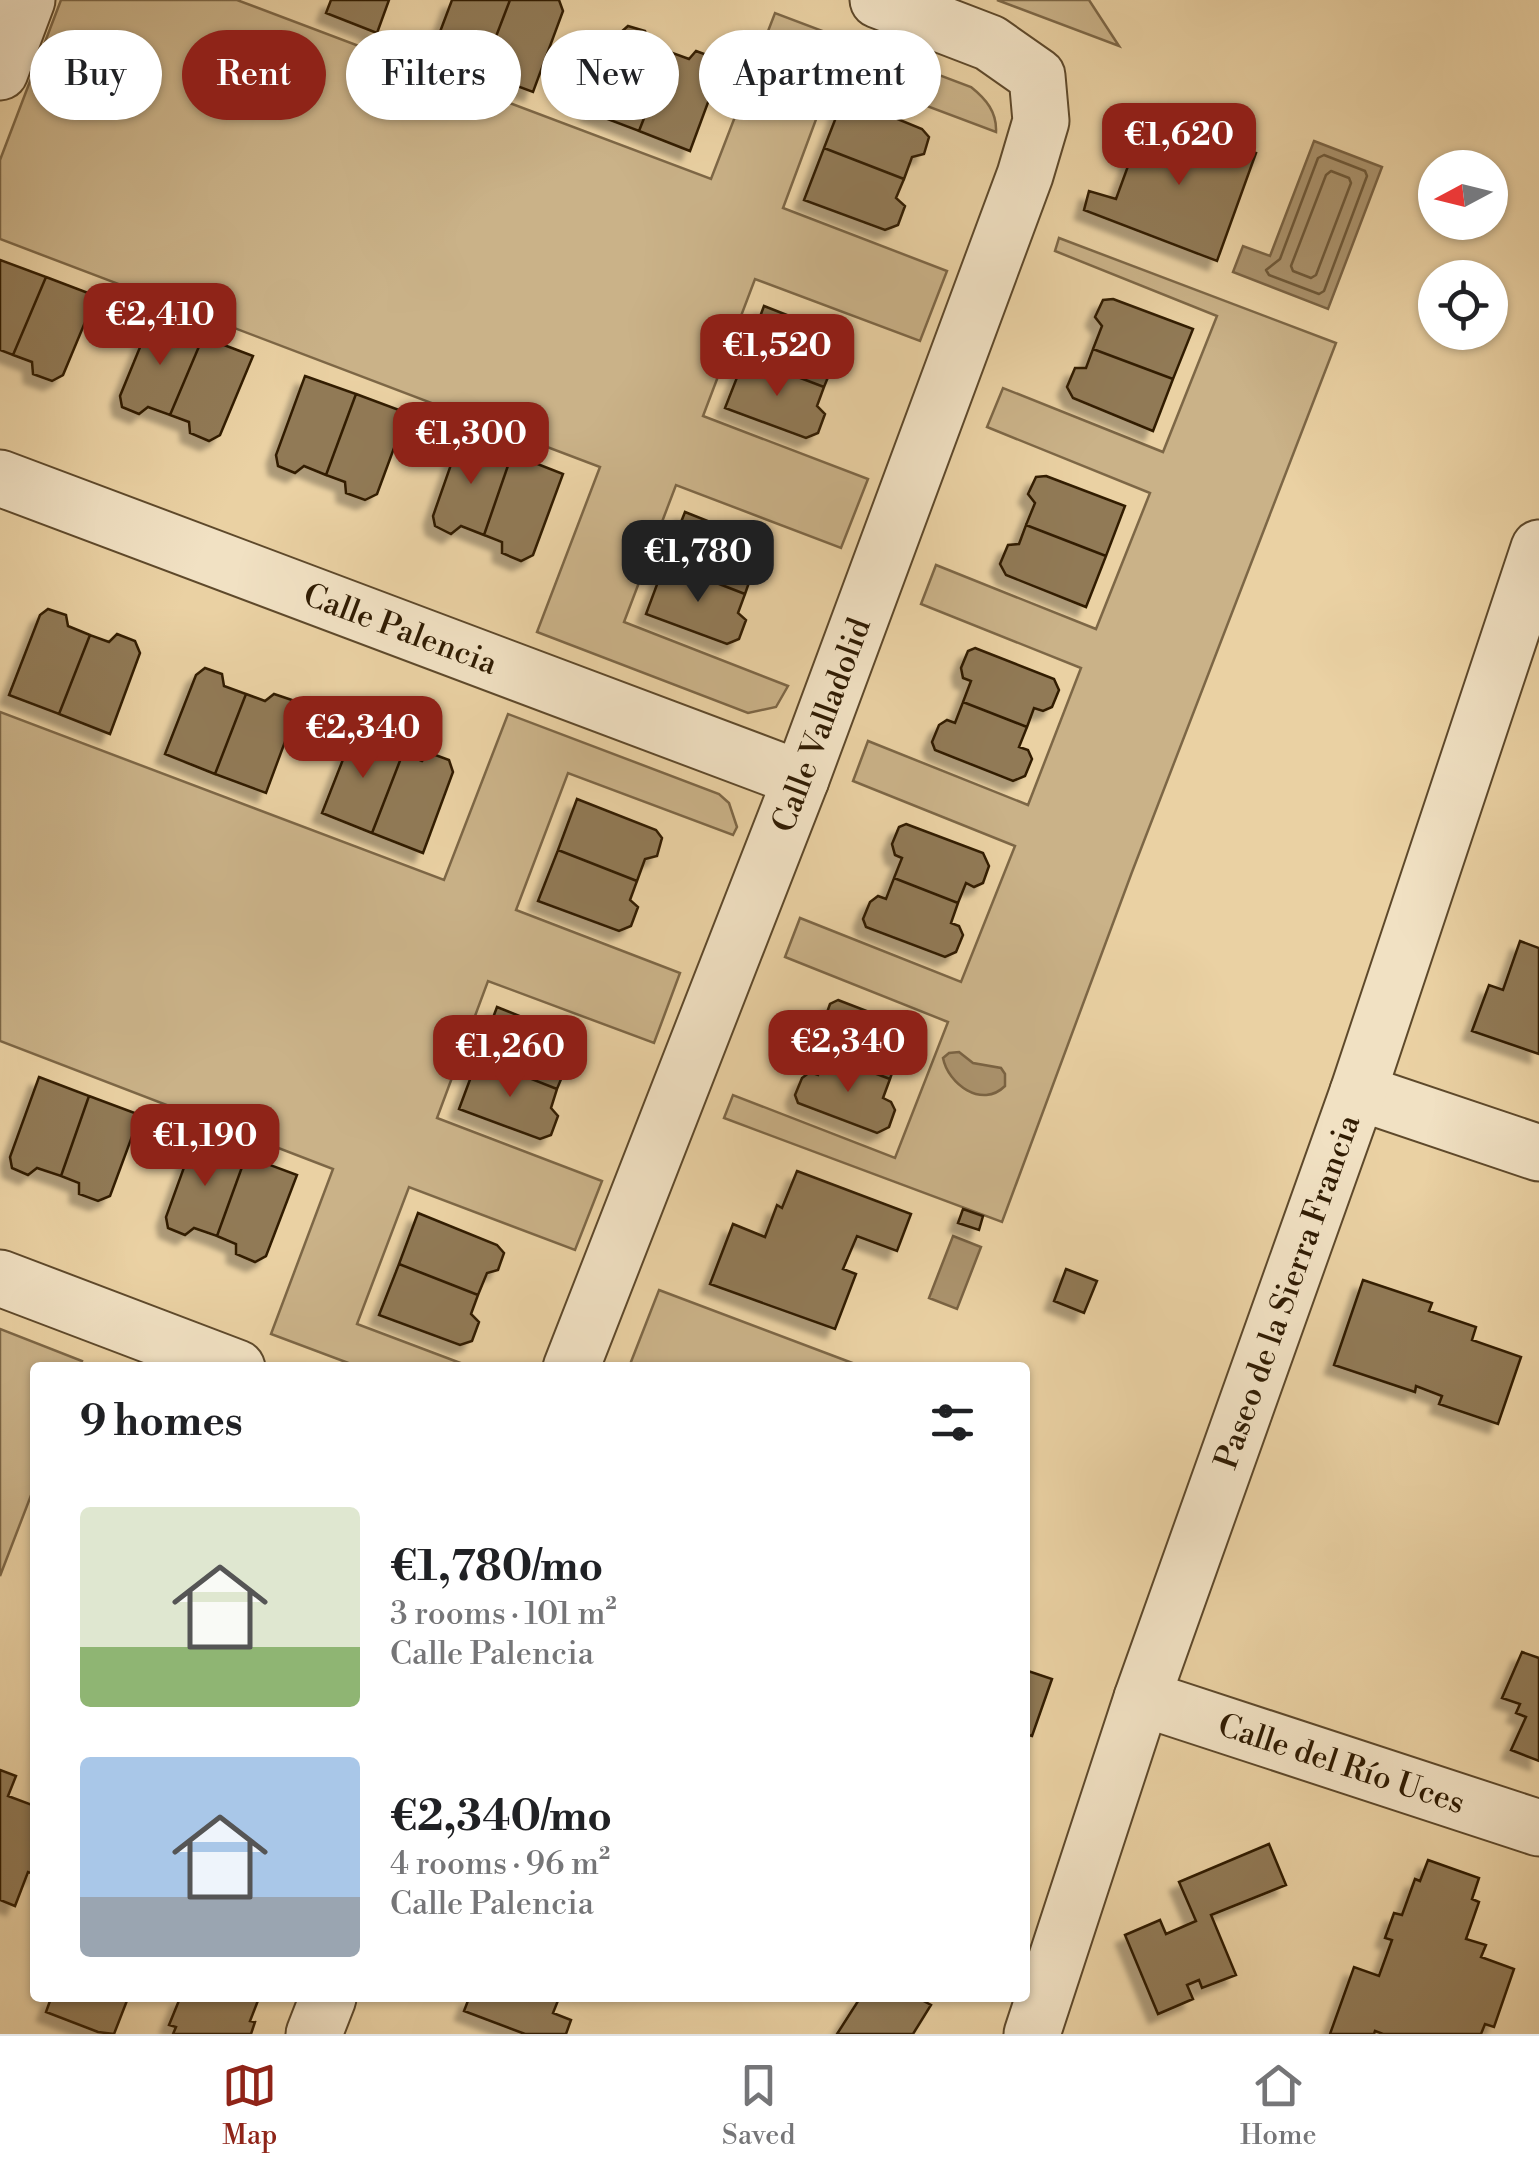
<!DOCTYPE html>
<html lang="en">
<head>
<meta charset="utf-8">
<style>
	:root { --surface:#fff; --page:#f6f6f6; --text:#202124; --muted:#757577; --line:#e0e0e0; --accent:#8f2418 }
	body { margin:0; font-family:"Libre Bodoni",serif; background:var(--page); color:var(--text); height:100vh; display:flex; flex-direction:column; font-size:38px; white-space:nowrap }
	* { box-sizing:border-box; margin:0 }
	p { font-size:32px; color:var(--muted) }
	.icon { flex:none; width:55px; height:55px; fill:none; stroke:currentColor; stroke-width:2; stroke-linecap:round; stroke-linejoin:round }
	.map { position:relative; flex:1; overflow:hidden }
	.sheet { position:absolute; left:30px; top:1362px; width:1000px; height:640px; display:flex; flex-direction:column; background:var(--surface); border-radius:10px; box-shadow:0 2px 8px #0004 }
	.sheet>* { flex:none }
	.banner { position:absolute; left:30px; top:30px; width:1000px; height:90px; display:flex; gap:20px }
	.needle { width:65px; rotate:263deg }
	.tools { position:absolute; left:1418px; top:150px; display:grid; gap:20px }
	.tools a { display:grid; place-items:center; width:90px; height:90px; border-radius:50%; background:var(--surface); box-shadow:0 2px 8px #0004; font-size:50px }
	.price { position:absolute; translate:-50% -85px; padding:0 22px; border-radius:20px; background:var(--accent); color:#fff; font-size:32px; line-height:65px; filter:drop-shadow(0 2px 5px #0008) }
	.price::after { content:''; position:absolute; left:50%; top:60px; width:30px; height:22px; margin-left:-15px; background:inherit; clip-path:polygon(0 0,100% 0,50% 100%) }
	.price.current { background:#222; color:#fff }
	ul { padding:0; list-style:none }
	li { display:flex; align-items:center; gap:30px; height:250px; padding:0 50px }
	li span { display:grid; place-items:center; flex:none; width:280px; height:200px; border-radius:10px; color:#555 }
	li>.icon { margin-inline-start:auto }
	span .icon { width:120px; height:120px; fill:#fffc; stroke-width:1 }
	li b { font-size:42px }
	h2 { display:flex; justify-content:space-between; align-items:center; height:120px; padding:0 50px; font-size:42px }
	.tag { padding:0 35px; border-radius:45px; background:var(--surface); box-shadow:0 2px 8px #0004; font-size:35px; line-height:90px }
	.tag.current { background:var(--accent); color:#fff }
	.menu { display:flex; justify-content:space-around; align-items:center; height:140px; border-top:2px solid var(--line); background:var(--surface); font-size:28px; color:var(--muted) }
	.menu a { display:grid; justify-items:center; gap:5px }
	.menu .current { color:var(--accent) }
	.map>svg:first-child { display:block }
	.green { fill:#cab288; stroke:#7d6746; stroke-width:2.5 }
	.water { fill:#ab936d; stroke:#7a6343; stroke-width:2.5 }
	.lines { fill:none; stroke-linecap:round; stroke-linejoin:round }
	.shore { stroke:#6e5838; stroke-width:2.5 }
	.building { fill:#917a56; stroke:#301c03; stroke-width:2.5; filter:url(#shadow) }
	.minor-casing { stroke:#5e492b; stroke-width:59 }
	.minor { stroke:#f1e1c3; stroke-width:55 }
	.labels { text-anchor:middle; stroke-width:8; stroke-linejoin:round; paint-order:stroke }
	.street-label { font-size:32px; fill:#301c03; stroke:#f1e1c3 }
</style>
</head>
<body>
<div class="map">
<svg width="1539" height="2034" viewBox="0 0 1539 2034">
	<defs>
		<filter id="shadow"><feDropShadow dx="-9" dy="9" stdDeviation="2.5" flood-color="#0004"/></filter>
	</defs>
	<rect width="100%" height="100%" fill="#ead1a3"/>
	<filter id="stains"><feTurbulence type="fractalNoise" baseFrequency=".002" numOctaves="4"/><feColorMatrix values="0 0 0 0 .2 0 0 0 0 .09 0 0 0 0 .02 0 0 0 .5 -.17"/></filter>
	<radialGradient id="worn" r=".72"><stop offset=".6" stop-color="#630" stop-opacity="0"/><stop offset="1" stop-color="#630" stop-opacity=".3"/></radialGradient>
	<!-- green -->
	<path class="green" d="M 61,0 L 237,0 L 711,179 L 775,13 L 971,87 C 986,99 997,112 996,132 L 834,71 L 783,208 L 947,271 L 920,341 L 755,279 L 703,416 L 868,479 L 841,548 L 676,485 L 624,622 L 788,686 L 776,707 L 748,713 L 537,632 L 600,467 L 0,239 L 0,160 Z
		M 997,0 L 1089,0 L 1119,46 Z
		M 1059,238 L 1336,343 L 1132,872 L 1002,1222 L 724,1118 L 733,1095 L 895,1158 L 948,1022 L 785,957 L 800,918 L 961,982 L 1015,846 L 853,781 L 868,741 L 1028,805 L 1081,668 L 921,604 L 936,565 L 1096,629 L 1150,493 L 987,427 L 1003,388 L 1163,452 L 1217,316 L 1055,251 Z
		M 0,712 L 444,880 L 508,714 L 719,794 L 729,803 L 737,827 L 733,835 L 568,773 L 516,910 L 680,973 L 654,1043 L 488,981 L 437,1118 L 602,1181 L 575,1250 L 409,1187 L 357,1324 L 471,1367 L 359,1367 L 271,1334 L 333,1169 L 0,1041 Z
		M 659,1290 L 863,1367 L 629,1367 Z
		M 0,1329 L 82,1361 L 80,1367 L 35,1368 L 35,1485 L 0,1576 Z"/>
	<!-- water -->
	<path class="water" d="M 1314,141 L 1382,167 L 1328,309 L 1233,272 L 1243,246 L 1270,256 Z
		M 959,1052 L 973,1063 L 1001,1068 L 1005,1074 L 1005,1086 C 982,1109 948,1084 943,1058 L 949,1053 Z
		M 953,1236 L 981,1247 L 957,1309 L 929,1298 Z"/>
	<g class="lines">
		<!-- shore -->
		<path class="shore" d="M 1324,155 L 1365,171 L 1367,176 L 1324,291 L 1319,294 L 1269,275 L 1266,270 L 1280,259 L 1318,158 Z
			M 1331,171 L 1349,178 L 1351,183 L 1316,275 L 1311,278 L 1293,271 L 1291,266 L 1326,175 Z"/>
	</g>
	<!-- building -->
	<path class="building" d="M 331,0 L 389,0 L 377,33 L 326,13 Z
		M 452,0 L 510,0 L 482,73 L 432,53 Z
		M 510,0 L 559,0 L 563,11 L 533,92 L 482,73 Z
		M 628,26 L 645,31 L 648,43 L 670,52 L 639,131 L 589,112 L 620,33 Z
		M 696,51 L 715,58 L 720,70 L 690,151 L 639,131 L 670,52 L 689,59 Z
		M 844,97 L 922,129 L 929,137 L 924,154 L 912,157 L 904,179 L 824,148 Z
		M 1147,114 L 1256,153 L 1217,261 L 1084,210 L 1089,191 L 1116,199 Z
		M 824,148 L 904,179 L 896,198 L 905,206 L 898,225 L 885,230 L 804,200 Z
		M 0,260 L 46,277 L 13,355 L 0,350 Z
		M 46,277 L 96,296 L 63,375 L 52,381 L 33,374 L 32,362 L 13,355 Z
		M 1113,299 L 1193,329 L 1173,379 L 1093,349 L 1102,326 L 1095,317 L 1103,300 Z
		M 764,306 L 843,337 L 850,345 L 844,363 L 833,365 L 824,387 L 745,357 Z
		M 152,318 L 203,337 L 170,415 L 148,407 L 139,414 L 122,407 L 120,396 Z
		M 203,337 L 253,356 L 220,435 L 209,441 L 190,433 L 189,422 L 170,415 Z
		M 1093,349 L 1173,379 L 1153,431 L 1073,398 L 1067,387 L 1075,368 L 1086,368 Z
		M 745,357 L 824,387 L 817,406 L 825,414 L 818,433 L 806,438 L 725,408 Z
		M 305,376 L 356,394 L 326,475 L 304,466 L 295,473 L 278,466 L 276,455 Z
		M 356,394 L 407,413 L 377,494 L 365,500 L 346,493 L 345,482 L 326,475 Z
		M 461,436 L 512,454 L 484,535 L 461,526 L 451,534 L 435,526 L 433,516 Z
		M 512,454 L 563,474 L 533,555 L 521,561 L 502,553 L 502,542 L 484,535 Z
		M 1046,476 L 1125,506 L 1106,556 L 1026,525 L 1035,503 L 1028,494 L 1036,477 Z
		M 685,512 L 763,543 L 770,551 L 765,569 L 753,571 L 745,594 L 665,563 Z
		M 1026,525 L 1106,556 L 1086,607 L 1006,575 L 1000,564 L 1008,545 L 1019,544 Z
		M 665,563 L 745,594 L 738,613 L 746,620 L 739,639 L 727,644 L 646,614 Z
		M 48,609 L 66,615 L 68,626 L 90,635 L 59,714 L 9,695 L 40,615 Z
		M 117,634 L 135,641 L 140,653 L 110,734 L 59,714 L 90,635 L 109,642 Z
		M 975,648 L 1054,679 L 1059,690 L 1052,707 L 1043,711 L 1034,708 L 1027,727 L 963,702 L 971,681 L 963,678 L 961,668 L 968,651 Z
		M 205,668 L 222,674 L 224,686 L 246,694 L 215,774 L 165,754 L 196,675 Z
		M 246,694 L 265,701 L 274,694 L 292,700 L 296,712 L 266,793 L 215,774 Z
		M 963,702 L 1027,727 L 1019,747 L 1028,750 L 1032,759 L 1025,776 L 1013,781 L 935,750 L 932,742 L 939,725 L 947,720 L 955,723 Z
		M 362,727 L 379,733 L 381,744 L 403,753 L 372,833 L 322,813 L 353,734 Z
		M 403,753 L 422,761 L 430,753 L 449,760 L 453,772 L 423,853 L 372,833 Z
		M 577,799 L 656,830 L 662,838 L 657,856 L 645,859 L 637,881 L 558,850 Z
		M 906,824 L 983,853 L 989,866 L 983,883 L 974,887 L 966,883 L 958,903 L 894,878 L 902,858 L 895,855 L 892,844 L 899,827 Z
		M 558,850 L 637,881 L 630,900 L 638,907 L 631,926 L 619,931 L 538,901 Z
		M 894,878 L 958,903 L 951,923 L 959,926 L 963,935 L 956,952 L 945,957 L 866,927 L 863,919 L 870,902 L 878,896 L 886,899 Z
		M 1520,941 L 1539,948 L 1539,1054 L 1472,1031 L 1489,985 L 1503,990 Z
		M 838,1000 L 916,1030 L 921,1041 L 915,1058 L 906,1062 L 897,1059 L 890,1079 L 826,1055 L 834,1034 L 826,1031 L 824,1021 L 830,1004 Z
		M 497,1007 L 577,1039 L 583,1046 L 577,1064 L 566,1067 L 557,1089 L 478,1058 Z
		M 826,1055 L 890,1079 L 883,1098 L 891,1102 L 895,1110 L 889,1127 L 877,1133 L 798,1103 L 795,1095 L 802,1078 L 810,1072 L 818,1075 Z
		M 478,1058 L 557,1089 L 551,1108 L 558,1116 L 551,1135 L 540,1139 L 459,1109 Z
		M 39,1077 L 89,1096 L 61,1176 L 37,1168 L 28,1175 L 12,1168 L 10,1157 Z
		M 89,1096 L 140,1115 L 110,1196 L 98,1201 L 79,1194 L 79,1183 L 61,1176 Z
		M 195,1137 L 246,1156 L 217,1236 L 194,1228 L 185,1235 L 168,1228 L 166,1217 Z
		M 246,1156 L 297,1175 L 266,1256 L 255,1262 L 236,1254 L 236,1244 L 217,1236 Z
		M 797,1171 L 911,1214 L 897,1251 L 857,1236 L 843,1269 L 856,1274 L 835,1329 L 710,1284 L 733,1224 L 765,1237 L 777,1205 L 782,1208 Z
		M 963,1209 L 983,1216 L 979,1230 L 958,1223 Z
		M 418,1213 L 497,1245 L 504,1253 L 498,1270 L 487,1273 L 478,1295 L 399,1264 Z
		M 399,1264 L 478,1295 L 471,1314 L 479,1322 L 472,1341 L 460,1345 L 379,1315 Z
		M 1066,1269 L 1097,1281 L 1084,1313 L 1054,1301 Z
		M 1363,1280 L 1432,1303 L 1429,1311 L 1476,1327 L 1472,1340 L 1521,1357 L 1498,1424 L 1439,1404 L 1442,1396 L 1416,1386 L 1415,1392 L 1334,1365 Z
		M 1522,1652 L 1539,1658 L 1539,1761 L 1511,1750 L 1526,1717 L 1516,1713 L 1520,1704 L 1502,1698 Z
		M 1025,1670 L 1052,1679 L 1032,1736 L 1025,1734 Z
		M 0,1770 L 16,1776 L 8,1796 L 35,1806 L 35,1870 L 34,1874 L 28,1872 L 15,1906 L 0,1900 Z
		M 1269,1844 L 1286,1885 L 1211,1915 L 1236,1975 L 1202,1988 L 1199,1980 L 1187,1985 L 1193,1999 L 1158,2014 L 1125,1935 L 1160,1920 L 1166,1934 L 1196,1921 L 1179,1882 Z
		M 1428,1860 L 1479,1878 L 1472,1899 L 1479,1902 L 1466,1939 L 1486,1945 L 1481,1957 L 1514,1969 L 1494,2027 L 1485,2024 L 1481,2034 L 1383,2034 L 1375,2031 L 1374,2034 L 1330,2034 L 1354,1967 L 1379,1976 L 1392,1940 L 1385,1938 L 1394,1913 L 1402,1915 L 1415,1879 L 1420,1881 Z
		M 51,1998 L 128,1998 L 114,2034 L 98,2032 L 46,2012 Z
		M 180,1998 L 259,1998 L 250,2021 L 255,2022 L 251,2034 L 173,2034 L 176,2027 L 169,2025 Z
		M 469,1998 L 559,1998 L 553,2013 L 571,2020 L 566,2034 L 525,2034 L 464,2011 Z
		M 860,1998 L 918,1998 L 931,2005 L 913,2034 L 837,2034 Z"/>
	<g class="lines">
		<defs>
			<g id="minor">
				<path d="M 0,72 L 27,0"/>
				<path id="s1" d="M 0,478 L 801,779"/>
				<path d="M 1358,1092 L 1539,1153"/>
				<path d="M 0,1278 L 237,1368"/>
				<path id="s2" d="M 571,1368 L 801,779 L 1025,175 L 1041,121 L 1037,76 L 990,43 L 878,0"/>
				<path id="s3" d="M 1142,1698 L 1539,1828"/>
				<path d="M 314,2034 L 328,1998"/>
				<path id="s4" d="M 1032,2034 L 1142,1698 L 1358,1092 L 1539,548"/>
			</g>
		</defs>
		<!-- minor casing -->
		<use href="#minor" class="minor-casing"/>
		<!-- minor -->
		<use href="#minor" class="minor"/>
	</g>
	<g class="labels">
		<!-- street labels -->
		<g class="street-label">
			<text dy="11" stroke="none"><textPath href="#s1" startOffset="428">Calle Palencia</textPath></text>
			<text dy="11" stroke="none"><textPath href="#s2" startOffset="690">Calle Valladolid</textPath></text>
			<text dy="11" stroke="none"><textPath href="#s4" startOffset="785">Paseo de la Sierra Francia</textPath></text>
			<text dy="11" stroke="none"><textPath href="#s3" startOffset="210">Calle del Río Uces</textPath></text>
		</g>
	</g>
	<rect width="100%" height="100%" filter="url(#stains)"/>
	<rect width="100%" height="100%" fill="url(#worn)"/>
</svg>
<div class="tools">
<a><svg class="needle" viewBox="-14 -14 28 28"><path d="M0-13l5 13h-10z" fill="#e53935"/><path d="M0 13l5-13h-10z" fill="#757577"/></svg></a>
<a><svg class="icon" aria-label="locate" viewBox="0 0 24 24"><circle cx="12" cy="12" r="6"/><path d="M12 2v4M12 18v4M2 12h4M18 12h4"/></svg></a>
</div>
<b class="price" style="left:1179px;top:188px">€1,620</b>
<b class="price" style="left:160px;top:368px">€2,410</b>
<b class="price" style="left:777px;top:399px">€1,520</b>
<b class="price" style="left:471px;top:487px">€1,300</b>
<b class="price current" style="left:698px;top:605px">€1,780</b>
<b class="price" style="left:363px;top:781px">€2,340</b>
<b class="price" style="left:848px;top:1095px">€2,340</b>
<b class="price" style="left:510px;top:1100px">€1,260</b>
<b class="price" style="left:205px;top:1189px">€1,190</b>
<div class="banner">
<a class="tag">Buy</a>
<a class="tag current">Rent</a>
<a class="tag">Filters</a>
<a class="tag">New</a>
<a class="tag">Apartment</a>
</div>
<section class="sheet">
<h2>9 homes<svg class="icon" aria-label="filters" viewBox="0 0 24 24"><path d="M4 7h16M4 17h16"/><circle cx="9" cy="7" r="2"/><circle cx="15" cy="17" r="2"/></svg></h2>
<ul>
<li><span style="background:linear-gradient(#dfe7d0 70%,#8fb573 0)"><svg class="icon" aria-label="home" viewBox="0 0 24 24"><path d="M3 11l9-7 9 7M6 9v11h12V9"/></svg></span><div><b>€1,780/mo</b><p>3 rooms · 101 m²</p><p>Calle Palencia</p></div></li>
<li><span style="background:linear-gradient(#a9c7e8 70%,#9aa5b1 0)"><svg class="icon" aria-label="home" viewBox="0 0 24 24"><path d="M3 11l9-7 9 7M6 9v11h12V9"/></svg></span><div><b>€2,340/mo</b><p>4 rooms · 96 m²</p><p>Calle Palencia</p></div></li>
</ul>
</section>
</div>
<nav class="menu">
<a class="current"><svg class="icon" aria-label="map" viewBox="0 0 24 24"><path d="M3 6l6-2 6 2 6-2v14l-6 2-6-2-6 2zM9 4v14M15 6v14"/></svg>Map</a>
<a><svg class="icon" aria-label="saved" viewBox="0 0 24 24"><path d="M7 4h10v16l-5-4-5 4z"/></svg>Saved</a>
<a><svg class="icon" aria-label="home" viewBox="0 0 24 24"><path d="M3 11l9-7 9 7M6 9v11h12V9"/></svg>Home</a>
</nav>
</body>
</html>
